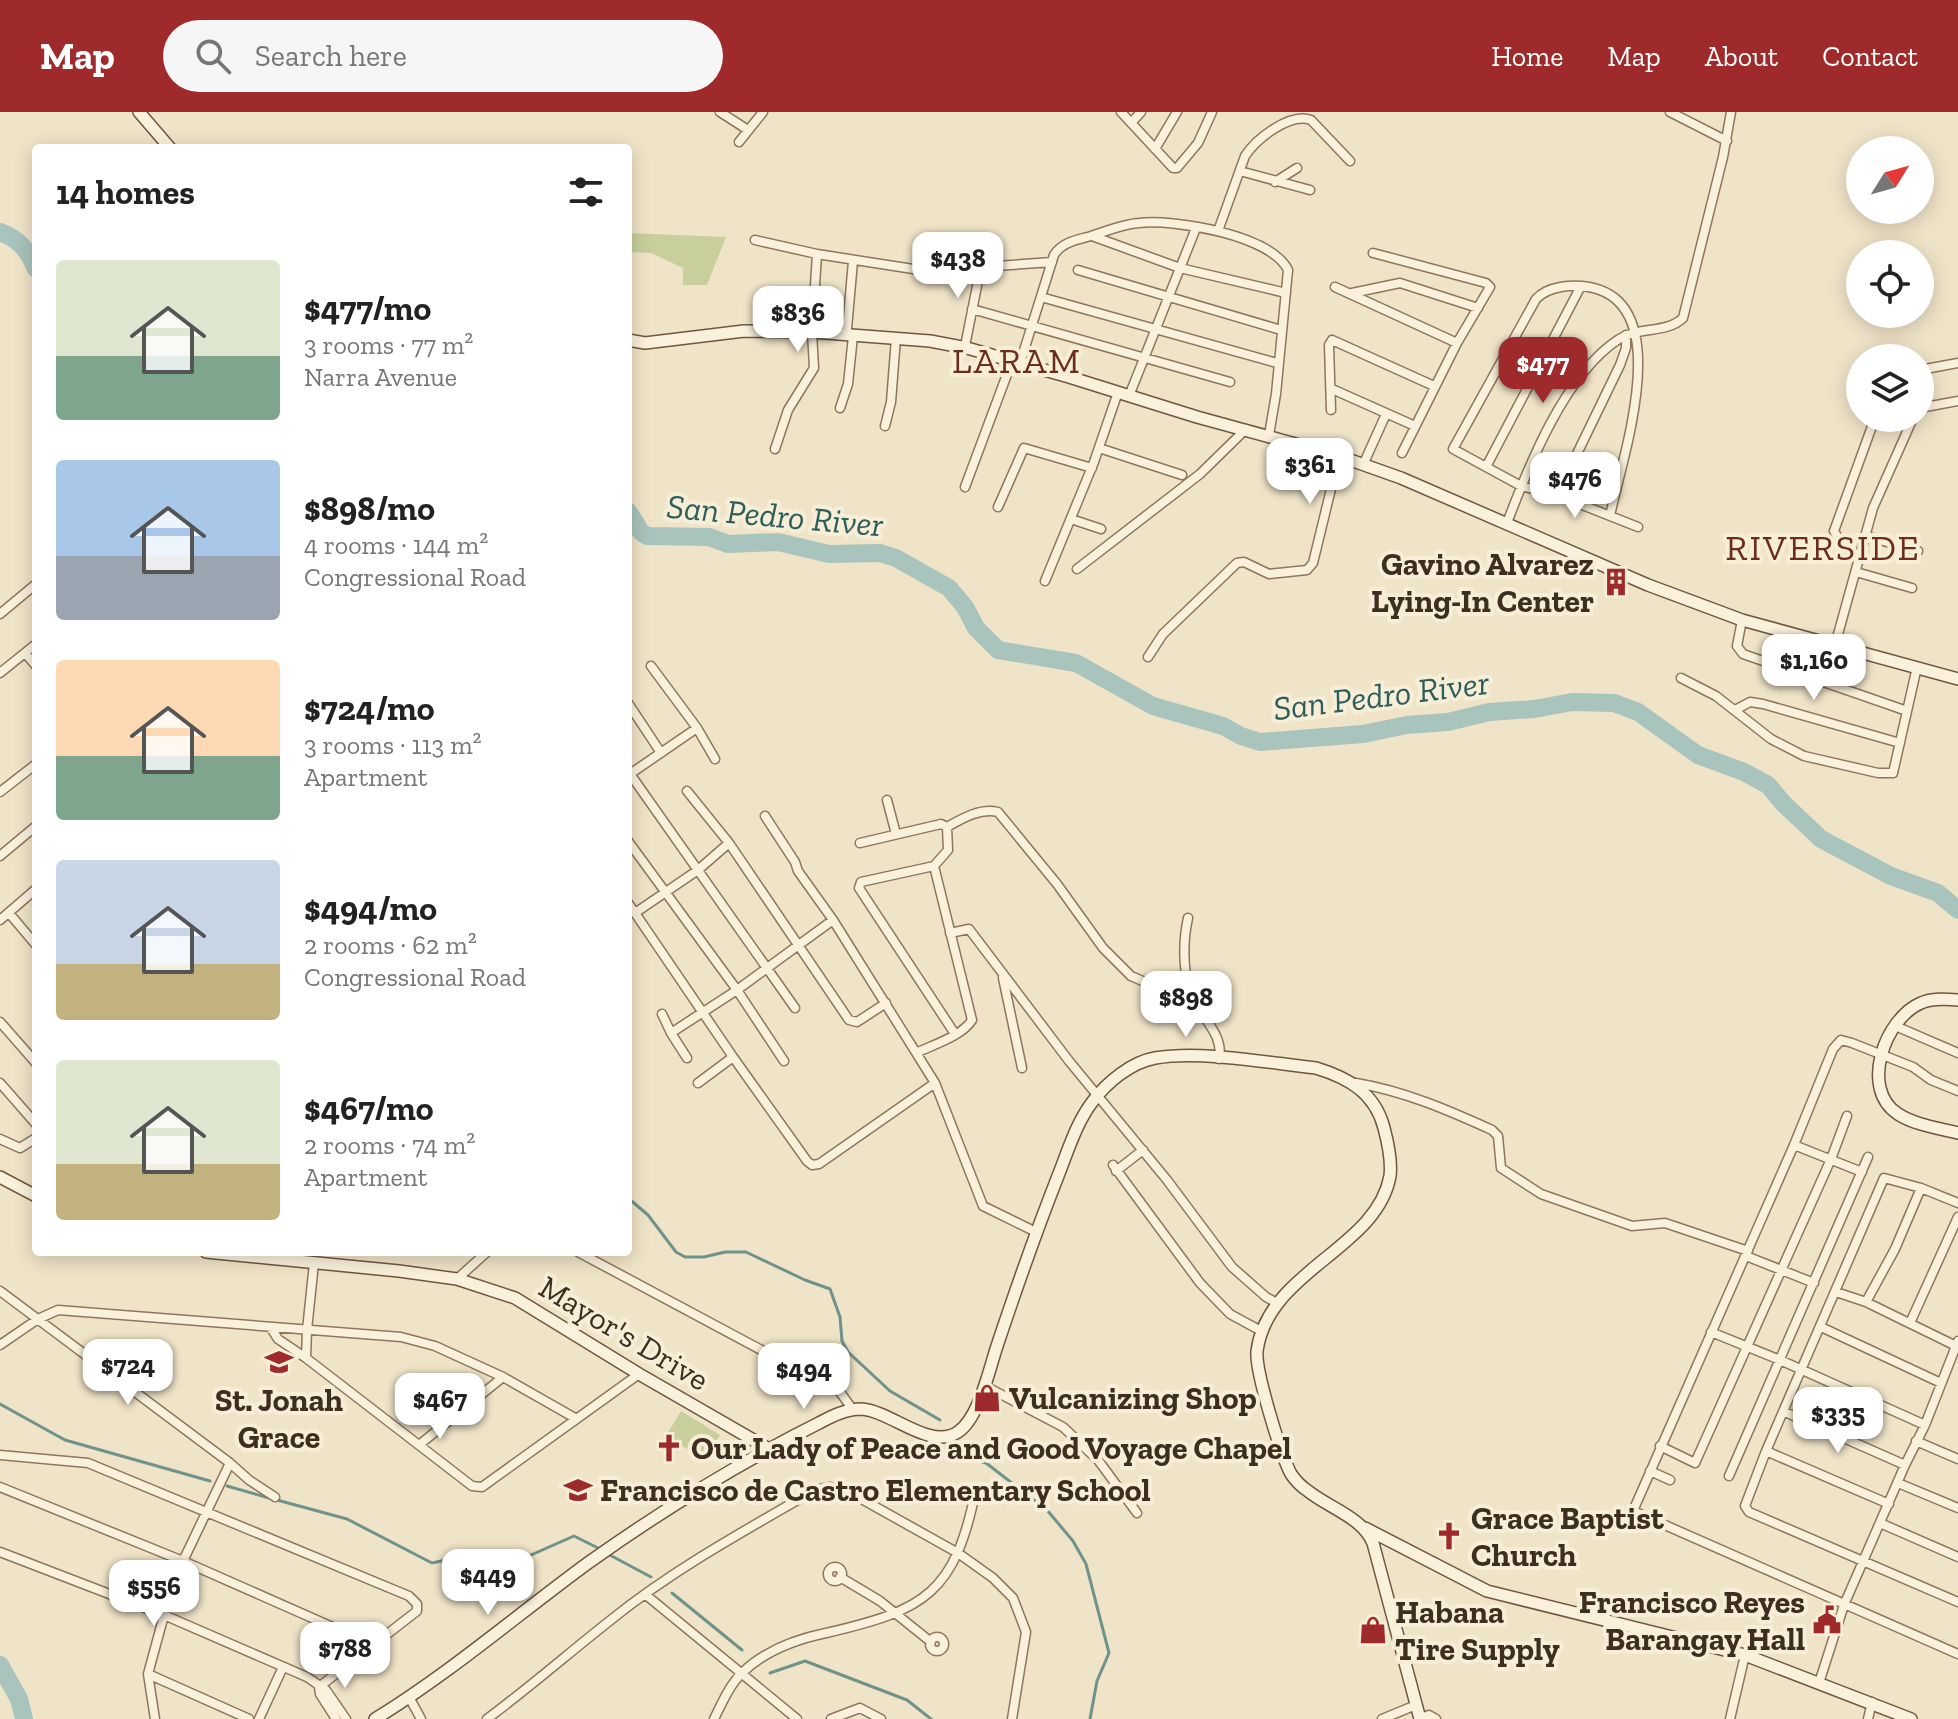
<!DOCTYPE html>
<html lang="en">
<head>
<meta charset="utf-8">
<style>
	:root { --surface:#fff; --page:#f6f6f6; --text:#222; --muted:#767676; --accent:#9e2a2b }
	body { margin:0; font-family:"Zilla Slab",serif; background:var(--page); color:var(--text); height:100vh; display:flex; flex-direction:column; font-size:30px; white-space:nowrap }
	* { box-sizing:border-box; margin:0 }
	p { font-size:26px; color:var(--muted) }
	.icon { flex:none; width:44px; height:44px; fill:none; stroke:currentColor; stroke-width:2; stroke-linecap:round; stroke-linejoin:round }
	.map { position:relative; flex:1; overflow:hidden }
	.details { position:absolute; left:32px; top:32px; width:600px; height:1112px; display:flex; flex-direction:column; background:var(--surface); border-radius:8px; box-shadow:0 4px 20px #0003 }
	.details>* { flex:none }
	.needle { width:52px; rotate:53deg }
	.buttons { position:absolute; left:1846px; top:24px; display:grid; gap:16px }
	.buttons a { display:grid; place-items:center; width:88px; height:88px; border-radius:50%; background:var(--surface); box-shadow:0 4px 20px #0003; font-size:40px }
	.price { position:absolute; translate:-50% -68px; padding:0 18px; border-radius:16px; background:#fff; color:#222; font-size:26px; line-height:52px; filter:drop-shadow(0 2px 4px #0008) }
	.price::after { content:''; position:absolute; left:50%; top:48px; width:24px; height:18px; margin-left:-12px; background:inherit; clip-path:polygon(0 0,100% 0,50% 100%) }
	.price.current { background:var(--accent); color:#fff }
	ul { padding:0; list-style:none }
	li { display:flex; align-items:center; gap:24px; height:200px; padding:0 24px }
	li span { display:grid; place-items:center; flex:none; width:224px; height:160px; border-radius:8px; color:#555 }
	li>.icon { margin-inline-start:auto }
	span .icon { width:96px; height:96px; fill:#fffc; stroke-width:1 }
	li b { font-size:34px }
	h2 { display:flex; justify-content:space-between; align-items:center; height:96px; padding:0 24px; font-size:34px }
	header { display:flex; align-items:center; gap:48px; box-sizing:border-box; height:112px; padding:0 40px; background:var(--accent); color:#fff }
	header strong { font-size:38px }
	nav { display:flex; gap:44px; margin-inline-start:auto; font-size:28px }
	.search { width:560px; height:72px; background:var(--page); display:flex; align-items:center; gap:20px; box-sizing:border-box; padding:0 28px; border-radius:44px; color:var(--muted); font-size:30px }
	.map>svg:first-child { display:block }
	.green { fill:#c9cf9b }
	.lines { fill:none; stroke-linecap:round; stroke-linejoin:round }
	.stream { stroke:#6f938a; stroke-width:3 }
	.river { stroke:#a9c4bc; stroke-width:18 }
	.street-casing { stroke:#8d765c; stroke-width:11 }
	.secondary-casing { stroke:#6f573f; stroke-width:14 }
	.street { stroke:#faf1dc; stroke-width:8 }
	.secondary { stroke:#faf1dc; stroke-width:11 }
	.labels { text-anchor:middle; stroke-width:8; stroke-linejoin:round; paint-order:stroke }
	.poi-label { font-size:32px; font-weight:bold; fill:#3d2e20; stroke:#f7eed8; text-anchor:start }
	.street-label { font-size:32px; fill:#3d2e20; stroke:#f7eed8 }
	.water-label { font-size:34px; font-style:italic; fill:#2f5d5a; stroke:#f7eed8 }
	.quarter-label { font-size:36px; letter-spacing:2px; fill:#6b2e1e; stroke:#f7eed8 }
</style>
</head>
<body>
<header>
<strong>Map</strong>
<div class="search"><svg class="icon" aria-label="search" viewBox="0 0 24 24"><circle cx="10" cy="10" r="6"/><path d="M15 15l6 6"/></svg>Search here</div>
<nav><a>Home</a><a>Map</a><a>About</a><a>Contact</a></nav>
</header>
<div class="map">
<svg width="1958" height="1607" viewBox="0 0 1958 1607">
	<rect width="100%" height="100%" fill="#f0e4c8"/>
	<!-- green -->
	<path class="green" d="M 628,121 L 726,125 L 707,173 L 683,173 L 683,156 L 651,141 L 628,140 Z
		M 681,1299 L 720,1323 L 705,1348 L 666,1324 Z"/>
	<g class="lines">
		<!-- stream -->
		<path class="stream" d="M 628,1086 L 648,1103 L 676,1140 L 685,1145 L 704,1145 L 725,1140 L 746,1140 L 805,1168 L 830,1177 L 840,1205 L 842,1229 L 848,1240 L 890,1279 L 940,1308
			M 0,1292 L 65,1328 L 210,1369
			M 964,1344 L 986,1351 L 1047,1398 L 1073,1429 L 1086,1452 L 1109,1541 L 1097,1569 L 1090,1607
			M 227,1374 L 269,1386
			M 277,1388 L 347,1407 L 432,1451 L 474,1442 L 497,1458 L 574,1424 L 600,1437
			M 606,1441 L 651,1465
			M 672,1481 L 742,1538
			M 770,1561 L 805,1549 L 907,1588 L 931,1607"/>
		<!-- river -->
		<path class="river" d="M 0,120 C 19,127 28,138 36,157
			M 628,399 L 641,420 L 647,424 L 709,425 L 728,432 L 778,430 L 829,442 L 880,441 L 896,446 L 949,476 L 965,495 L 976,516 L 998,538 L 1076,551 L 1153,594 L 1223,614 L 1241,624 L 1260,630 L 1363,622 L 1407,613 L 1448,610 L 1489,600 L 1535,597 L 1572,590 L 1614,591 L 1638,600 L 1698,643 L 1744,660 L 1768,673 L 1783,691 L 1821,727 L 1891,764 L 1938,781 L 1958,798
			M 0,1553 L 19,1587 L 24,1607"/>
		<defs>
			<path id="street" d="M 720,0 L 748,18
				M 1121,0 L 1173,56 L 1177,56 L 1198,31 L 1212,0
				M 1670,0 L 1727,29
				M 1131,11 L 1141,0
				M 739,30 L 763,0
				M 1155,37 L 1177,0
				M 1240,59 L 1310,78
				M 1275,70 L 1297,56
				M 1218,119 L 1245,44 C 1256,27 1290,0 1311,8 L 1350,49
				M 1092,124 L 1180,156 L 1286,181
				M 755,128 L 817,142 L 926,159 L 1052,150
				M 1373,141 L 1486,171 L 1490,175 L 1457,231 L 1402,341
				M 1078,158 L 1281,218
				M 1335,175 L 1457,231
				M 1352,181 L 1400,171 L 1478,196
				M 1041,185 L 1277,251
				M 972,197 L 1230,270
				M 847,217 L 853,149
				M 966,229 L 981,154
				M 1020,251 L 1054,143 C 1062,130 1077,128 1091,124 C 1107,119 1123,112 1139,111 C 1175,107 1271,123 1288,158 L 1276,282 L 1269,323
				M 1920,258 L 1958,251
				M 1332,277 L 1415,314
				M 1129,284 L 1196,116
				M 840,296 L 848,272 L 853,224
				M 1920,296 L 1958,289
				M 1331,298 L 1329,233 L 1332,228 L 1434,274
				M 885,314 L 891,290 L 896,226
				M 1099,336 L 1182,363
				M 775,337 L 788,298 L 814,256 L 812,220 L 817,142
				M 1363,353 L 1386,302
				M 1486,355 L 1581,174
				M 965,375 L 1012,249
				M 1557,383 L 1620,253 L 1626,236 L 1626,223
				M 998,395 L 1024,336 L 1092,356
				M 1610,404 C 1621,348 1678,191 1589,175 C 1572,172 1548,174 1536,187 L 1453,337 L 1521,374 L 1557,383 L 1638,415
				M 1071,407 L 1101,417
				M 1507,411 C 1529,353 1565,262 1619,227 C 1639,214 1666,222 1683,206 L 1723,45 L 1731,0
				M 1866,424 L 1918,439
				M 1859,448 L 1840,429 L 1834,419 L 1875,306
				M 1077,457 L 1200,362 L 1246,317
				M 1856,460 L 1912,476
				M 1045,469 L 1094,350 L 1118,280
				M 0,502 L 36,472
				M 1742,508 L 1737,534 L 1743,542 L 1907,599
				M 1835,533 L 1873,396 L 1913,306
				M 25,541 L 36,554
				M 1148,545 L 1163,522 L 1237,451 L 1244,450 L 1269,462 L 1307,458 L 1313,451 L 1339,344
				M 651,554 L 697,616 L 715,647
				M 0,561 L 36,532
				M 1681,566 L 1716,584 L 1771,627 L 1804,644 L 1878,661 L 1893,661 L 1917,555
				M 628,591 L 661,641
				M 1735,598 L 1750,590 L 1763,592 L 1900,631
				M 628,659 L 795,896
				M 630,662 L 697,616
				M 687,679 L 729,731
				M 0,680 L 36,652
				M 887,688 L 896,722
				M 765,704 L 795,750 L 798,759 L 833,808
				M 947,715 C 963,706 980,696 998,700 L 1057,772 L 1103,836 L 1131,864 L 1161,877 L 1189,880
				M 628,729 L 737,878 L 784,949
				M 860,731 L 941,712 L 947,715 L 948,738 L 934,754 L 861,770 L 859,776 L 955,922
				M 0,744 L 36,714
				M 628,791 L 635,801
				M 9,801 L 36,833
				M 1188,806 C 1183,828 1183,855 1189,877 C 1195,901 1225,920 1219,947
				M 0,808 L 36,777
				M 950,821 L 969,817 L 1069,949 L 1167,1068 L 1232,1155 L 1266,1185 L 1277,1191
				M 1003,866 L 1022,956
				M 662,902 L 671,921
				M 0,910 L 36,951
				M 1900,916 L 1958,941
				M 918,940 C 935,932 962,924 972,908 L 934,754
				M 733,945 L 807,1049 L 812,1053 L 819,1052 L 935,971
				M 687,946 L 671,921 L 737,878 L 833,808 L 935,971 L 983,1094 L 1036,1120
				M 0,971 L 36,1012
				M 698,971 L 733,945 L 635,801 L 698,758 L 729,731 L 849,908 L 857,910 L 886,891
				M 1356,971 C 1404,979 1448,998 1492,1018 L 1498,1024 L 1501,1056 L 1541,1082 L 1632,1114 L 1665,1111 L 1748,1139
				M 1958,979 L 1931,968 L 1913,955 L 1852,931 L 1841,928 L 1833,937 L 1794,1033 L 1633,1399 L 1958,1542
				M 0,1027 L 20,1036 L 36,1026
				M 1794,1033 L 1862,1060
				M 1113,1053 L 1200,1171 L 1230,1202 L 1263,1220
				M 1116,1059 L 1143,1038
				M 1958,1091 L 1921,1076 L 1884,1066 L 1766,1339 L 1745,1394 L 1749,1400 L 1958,1490
				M 578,1140 L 840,1280 L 853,1298
				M 1746,1144 L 1814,1171
				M 314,1151 L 307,1218 L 306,1246 L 472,1374 L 482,1375 L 639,1262
				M 457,1167 L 487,1140
				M 0,1179 L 230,1351 L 249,1368 L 275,1385
				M 1836,1180 L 1866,1190 L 1956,1234
				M 1866,1190 L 1895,1137 L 1921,1076
				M 1910,1211 L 1958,1105
				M 1821,1215 L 1941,1271
				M 271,1216 L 278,1227 L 306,1246
				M 1711,1220 L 1780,1248 L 1925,1313
				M 0,1233 L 38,1207 L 58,1198 L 401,1225 L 435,1234 L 503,1265 L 419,1333
				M 503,1265 L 575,1306
				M 985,1274 L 1063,1315 L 1098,1348 L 1137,1401
				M 1785,1300 L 1905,1353
				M 1916,1329 L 1958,1347
				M 1660,1334 L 1695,1351 L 1831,1047 L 1847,1004
				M 1766,1339 L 1889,1392
				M 0,1343 L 88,1351 L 409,1484 L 417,1492 L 417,1499 L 319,1575
				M 1650,1359 L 1670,1368
				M 1729,1364 L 1868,1045
				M 1898,1371 L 1958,1396
				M 0,1375 L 183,1449 L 371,1532
				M 1880,1411 L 1958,1445
				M 0,1440 L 164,1503 L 307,1565 L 326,1578 L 346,1607
				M828 1462a7 7 0 1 1 14 0a7 7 0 1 1-14 0Z
				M 840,1465 L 880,1489 L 931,1530
				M 646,1483 L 797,1607
				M930 1532a7 7 0 1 1 14 0a7 7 0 1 1-14 0Z
				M 148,1562 L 249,1607
				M 1819,1571 L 1844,1493 L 1905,1353 L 1925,1313 L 1958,1229
				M 319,1575 L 320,1582 L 336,1607
				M 409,1585 L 421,1607
				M 1420,1606 L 1429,1603 L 1436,1607
				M 155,1607 L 148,1562 L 164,1503 L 183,1449 L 230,1351
				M 259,1607 L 283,1555
				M 487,1607 C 530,1575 570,1540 612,1507 C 674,1457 746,1418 815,1378 L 830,1375 L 849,1380 L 958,1441 L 993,1466 L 1013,1486 L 1026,1520 L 1012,1607
				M 714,1607 C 722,1591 730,1572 743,1560 C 765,1539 797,1527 826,1521 C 926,1498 955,1481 976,1377
				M 831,1607 L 860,1596 L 881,1607
				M 1382,1607 L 1416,1593
				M 1730,1607 L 1745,1543
				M 1868,1607 L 1872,1590"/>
			<path id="secondary" d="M 139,0 L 170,36
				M 628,228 L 645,231 L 744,219 L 812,220 L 930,229 L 967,236 L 1069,265 L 1197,305 L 1339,344 L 1401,366 L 1648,473 L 1742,508 L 1958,567
				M 1958,888 C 1946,887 1932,886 1921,891 C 1885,906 1859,977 1898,1002 C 1915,1013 1938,1016 1958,1021
				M 0,1065 L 36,1084
				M 206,1140 L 399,1159 L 457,1167 L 515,1186 L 639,1262 L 769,1337
				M 1365,1416 L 1487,1479 L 1745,1543 L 1911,1607
				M 375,1607 C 450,1561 517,1503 588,1451 C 661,1399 739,1351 819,1311 C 832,1304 846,1297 861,1297 C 892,1299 930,1339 958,1320 C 979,1306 989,1258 997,1234 C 1016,1177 1036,1120 1058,1064 C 1068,1039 1076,1011 1093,989 C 1107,970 1132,950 1155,946 C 1202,938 1268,951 1316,956 C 1349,966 1375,981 1384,1016 C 1388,1031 1392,1048 1390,1064 C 1377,1137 1268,1158 1257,1239 C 1255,1259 1281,1343 1291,1362 C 1295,1368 1302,1375 1308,1379 C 1329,1396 1362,1405 1373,1431 L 1420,1607"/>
		</defs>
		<!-- street casing -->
		<use href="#street" class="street-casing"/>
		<!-- secondary casing -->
		<use href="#secondary" class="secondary-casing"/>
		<!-- street -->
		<use href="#street" class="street"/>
		<!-- secondary -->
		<use href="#secondary" class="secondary"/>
	</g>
	<!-- icons -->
	<defs>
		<symbol id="building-bare" viewBox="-9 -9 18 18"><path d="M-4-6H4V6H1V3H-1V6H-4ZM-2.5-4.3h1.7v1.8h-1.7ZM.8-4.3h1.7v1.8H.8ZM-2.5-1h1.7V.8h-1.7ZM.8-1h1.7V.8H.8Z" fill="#9e2a2b" stroke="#f7eed8" stroke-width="2.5" paint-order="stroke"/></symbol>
		<symbol id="school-bare" viewBox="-9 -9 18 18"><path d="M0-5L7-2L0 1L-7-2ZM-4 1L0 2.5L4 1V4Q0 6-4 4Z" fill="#9e2a2b" stroke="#f7eed8" stroke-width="2.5" paint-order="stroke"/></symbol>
		<symbol id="shop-bare" viewBox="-9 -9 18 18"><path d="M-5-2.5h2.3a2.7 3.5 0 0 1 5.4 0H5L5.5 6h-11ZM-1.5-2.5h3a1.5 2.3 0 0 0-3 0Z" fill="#9e2a2b" stroke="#f7eed8" stroke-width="2.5" paint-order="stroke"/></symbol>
		<symbol id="church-bare" viewBox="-9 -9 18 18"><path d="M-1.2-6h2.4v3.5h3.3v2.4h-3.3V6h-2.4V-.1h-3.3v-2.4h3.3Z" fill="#9e2a2b" stroke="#f7eed8" stroke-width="2.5" paint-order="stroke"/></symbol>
		<symbol id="civic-bare" viewBox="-9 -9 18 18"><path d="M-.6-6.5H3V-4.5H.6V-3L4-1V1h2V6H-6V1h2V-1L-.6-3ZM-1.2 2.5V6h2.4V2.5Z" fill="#9e2a2b" stroke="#f7eed8" stroke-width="2.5" paint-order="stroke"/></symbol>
	</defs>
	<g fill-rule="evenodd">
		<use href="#building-bare" x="1596" y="450" width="40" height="40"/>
		<use href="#school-bare" x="259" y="1230" width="40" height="40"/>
		<use href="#shop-bare" x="967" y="1266" width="40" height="40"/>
		<use href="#church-bare" x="649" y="1316" width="40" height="40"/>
		<use href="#school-bare" x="558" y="1358" width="40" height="40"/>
		<use href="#church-bare" x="1429" y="1404" width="40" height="40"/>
		<use href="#civic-bare" x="1807" y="1488" width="40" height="40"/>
		<use href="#shop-bare" x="1353" y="1498" width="40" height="40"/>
	</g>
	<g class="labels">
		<!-- poi labels -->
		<g class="poi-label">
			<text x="1594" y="463" text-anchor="end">Gavino Alvarez<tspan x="1594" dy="37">Lying-In Center</tspan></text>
			<text x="1009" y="1297">Vulcanizing Shop</text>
			<text x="279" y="1299" text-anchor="middle">St. Jonah<tspan x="279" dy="37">Grace</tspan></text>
			<text x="691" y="1347">Our Lady of Peace and Good Voyage Chapel</text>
			<text x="600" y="1389">Francisco de Castro Elementary School</text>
			<text x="1471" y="1417">Grace Baptist<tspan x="1471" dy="37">Church</tspan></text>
			<text x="1805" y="1501" text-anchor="end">Francisco Reyes<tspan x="1805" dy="37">Barangay Hall</tspan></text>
			<text x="1395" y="1511">Habana<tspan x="1395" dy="37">Tire Supply</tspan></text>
		</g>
		<!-- street labels -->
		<g class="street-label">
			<text transform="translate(624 1221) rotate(31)" y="11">Mayor's Drive</text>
		</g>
		<!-- water labels -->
		<g class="water-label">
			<text transform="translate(775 403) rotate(5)" y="12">San Pedro River</text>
			<text transform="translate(1381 583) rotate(-7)" y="12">San Pedro River</text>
		</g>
		<!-- quarter labels -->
		<g class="quarter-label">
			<text x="1017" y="261">LARAM</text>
			<text x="1823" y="448">RIVERSIDE</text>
		</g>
	</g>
</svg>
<div class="buttons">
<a><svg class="needle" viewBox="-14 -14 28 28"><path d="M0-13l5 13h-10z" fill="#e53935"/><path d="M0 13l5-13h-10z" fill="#767676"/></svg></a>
<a><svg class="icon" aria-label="locate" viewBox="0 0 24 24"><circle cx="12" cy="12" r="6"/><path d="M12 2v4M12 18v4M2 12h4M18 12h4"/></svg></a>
<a><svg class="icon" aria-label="layers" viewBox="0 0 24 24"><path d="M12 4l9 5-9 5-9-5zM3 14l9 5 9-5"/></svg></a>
</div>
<b class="price" style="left:958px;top:188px">$438</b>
<b class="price" style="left:798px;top:242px">$836</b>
<b class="price current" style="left:1543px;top:293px">$477</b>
<b class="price" style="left:1310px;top:394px">$361</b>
<b class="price" style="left:1575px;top:408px">$476</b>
<b class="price" style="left:1814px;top:590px">$1,160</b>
<b class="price" style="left:1186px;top:927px">$898</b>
<b class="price" style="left:128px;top:1295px">$724</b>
<b class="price" style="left:804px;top:1299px">$494</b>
<b class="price" style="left:440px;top:1329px">$467</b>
<b class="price" style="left:1838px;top:1343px">$335</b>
<b class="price" style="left:488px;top:1505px">$449</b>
<b class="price" style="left:154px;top:1516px">$556</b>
<b class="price" style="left:345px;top:1578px">$788</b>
<section class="details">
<h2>14 homes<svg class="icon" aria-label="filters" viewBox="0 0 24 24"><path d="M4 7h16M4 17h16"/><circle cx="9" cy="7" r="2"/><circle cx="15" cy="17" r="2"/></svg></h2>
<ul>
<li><span style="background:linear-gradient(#dfe7d0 60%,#7fa58c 0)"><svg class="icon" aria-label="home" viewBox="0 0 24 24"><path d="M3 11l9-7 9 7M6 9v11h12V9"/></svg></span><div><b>$477/mo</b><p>3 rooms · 77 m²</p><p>Narra Avenue</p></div></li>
<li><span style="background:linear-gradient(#a9c7e8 60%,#9aa5b1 0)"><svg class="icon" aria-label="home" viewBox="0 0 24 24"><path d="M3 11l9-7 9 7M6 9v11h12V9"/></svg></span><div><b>$898/mo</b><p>4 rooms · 144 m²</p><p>Congressional Road</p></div></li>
<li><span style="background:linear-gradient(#ffd9b3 60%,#7fa58c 0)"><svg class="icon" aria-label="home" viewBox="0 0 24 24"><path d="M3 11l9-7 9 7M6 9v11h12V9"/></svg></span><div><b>$724/mo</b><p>3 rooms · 113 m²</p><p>Apartment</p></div></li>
<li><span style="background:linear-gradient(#c9d6e8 65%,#c2b280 0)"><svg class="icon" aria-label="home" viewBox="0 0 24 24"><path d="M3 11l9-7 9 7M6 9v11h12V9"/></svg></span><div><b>$494/mo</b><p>2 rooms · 62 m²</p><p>Congressional Road</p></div></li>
<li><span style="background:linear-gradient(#dfe7d0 65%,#c2b280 0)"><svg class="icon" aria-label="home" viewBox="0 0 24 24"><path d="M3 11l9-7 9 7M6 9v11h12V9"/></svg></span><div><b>$467/mo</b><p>2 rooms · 74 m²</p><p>Apartment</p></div></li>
</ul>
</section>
</div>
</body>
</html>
